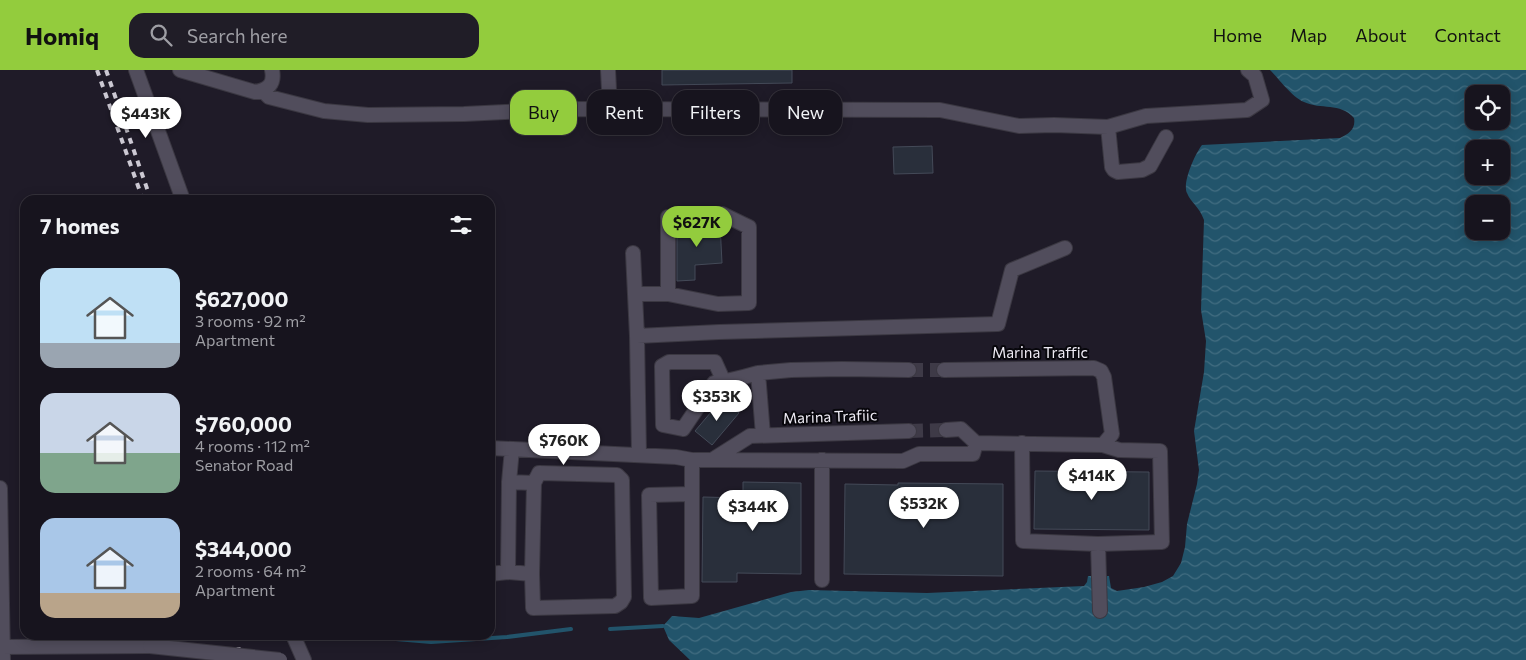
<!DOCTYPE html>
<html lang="en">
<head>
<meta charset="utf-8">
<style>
	:root { --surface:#17141e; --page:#201d27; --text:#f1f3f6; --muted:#9e9ea4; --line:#36333c; --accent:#93cc3d }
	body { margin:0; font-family:Commissioner,sans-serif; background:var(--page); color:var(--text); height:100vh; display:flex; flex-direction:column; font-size:19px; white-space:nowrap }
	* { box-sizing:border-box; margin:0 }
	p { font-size:16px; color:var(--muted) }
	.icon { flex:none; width:28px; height:28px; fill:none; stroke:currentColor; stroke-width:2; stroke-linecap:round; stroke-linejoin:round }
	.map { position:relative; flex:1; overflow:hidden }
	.sheet { position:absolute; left:20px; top:125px; width:475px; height:445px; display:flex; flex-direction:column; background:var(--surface); border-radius:15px; box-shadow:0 2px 12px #0003,0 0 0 1px var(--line) }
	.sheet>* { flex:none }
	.banner { position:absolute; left:510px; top:20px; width:475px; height:45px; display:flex; gap:10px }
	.tools { position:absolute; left:1465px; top:15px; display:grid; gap:10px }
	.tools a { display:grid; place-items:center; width:45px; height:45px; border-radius:10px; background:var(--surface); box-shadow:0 2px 12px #0003,0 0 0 1px var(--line); font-size:25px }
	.price { position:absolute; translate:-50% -42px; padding:0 11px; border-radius:18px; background:#fff; color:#222; font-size:16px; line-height:32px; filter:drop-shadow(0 1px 2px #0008) }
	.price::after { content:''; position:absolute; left:50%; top:30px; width:15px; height:11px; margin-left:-8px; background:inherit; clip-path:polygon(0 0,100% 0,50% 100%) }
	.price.selected { background:var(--accent); color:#111 }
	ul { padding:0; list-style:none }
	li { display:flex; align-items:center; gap:15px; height:125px; padding:0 20px }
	li span { display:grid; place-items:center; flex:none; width:140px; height:100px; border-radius:15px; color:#555 }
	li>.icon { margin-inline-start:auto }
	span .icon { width:60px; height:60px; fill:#fffc; stroke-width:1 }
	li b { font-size:21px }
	h2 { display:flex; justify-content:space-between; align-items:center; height:60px; padding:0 20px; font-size:21px }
	.tag { padding:0 18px; border-radius:15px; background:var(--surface); box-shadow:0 2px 12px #0003,0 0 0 1px var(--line); font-size:18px; line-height:45px }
	.tag.selected { background:var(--accent); color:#111 }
	header { display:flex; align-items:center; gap:30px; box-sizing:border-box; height:70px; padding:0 25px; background:var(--accent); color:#111 }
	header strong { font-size:24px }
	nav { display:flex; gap:28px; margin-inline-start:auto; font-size:18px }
	.search { width:350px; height:45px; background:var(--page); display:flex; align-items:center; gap:12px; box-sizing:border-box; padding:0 18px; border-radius:15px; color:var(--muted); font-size:19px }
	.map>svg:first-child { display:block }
	.water { fill:url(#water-waves); fill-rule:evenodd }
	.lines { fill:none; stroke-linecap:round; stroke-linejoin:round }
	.stream { stroke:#22546b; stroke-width:4 }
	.building { fill:#292f3b; stroke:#444a58 }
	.minor-tunnel { stroke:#3e3a47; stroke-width:14; stroke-dasharray:14 7; stroke-linecap:butt }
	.minor-casing { stroke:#3b3842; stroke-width:16 }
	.minor { stroke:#514d5c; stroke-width:14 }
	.rail { stroke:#ccc9d3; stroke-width:4; stroke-dasharray:6 6; stroke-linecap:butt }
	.minor-bridge-casing { stroke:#3b3842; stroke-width:16; stroke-linecap:butt }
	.minor-bridge { stroke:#514d5c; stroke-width:14 }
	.labels { text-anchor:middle; stroke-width:4; stroke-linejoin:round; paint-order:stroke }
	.street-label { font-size:15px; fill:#eeebf4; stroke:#08070c }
</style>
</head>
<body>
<header>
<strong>Homiq</strong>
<div class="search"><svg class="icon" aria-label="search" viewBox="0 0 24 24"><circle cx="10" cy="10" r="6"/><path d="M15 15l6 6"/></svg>Search here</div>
<nav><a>Home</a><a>Map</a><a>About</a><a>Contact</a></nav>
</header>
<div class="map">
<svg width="1526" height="590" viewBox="0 0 1526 590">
	<defs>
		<pattern id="water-waves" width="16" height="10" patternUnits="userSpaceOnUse" patternTransform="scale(1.25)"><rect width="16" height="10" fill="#22546b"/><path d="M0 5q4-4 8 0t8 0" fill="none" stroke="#426d81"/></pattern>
	</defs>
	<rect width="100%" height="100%" fill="#1f1b28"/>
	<!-- water -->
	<path class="water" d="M 1270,0 L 1526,0 L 1526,590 L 690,590 L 669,570 L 663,556 L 672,546 L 699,548 L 791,522 L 809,520 L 927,523 L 1084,516 L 1087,512 L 1088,506 L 1109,506 L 1111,518 L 1117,521 L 1144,517 L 1162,512 L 1173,506 L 1181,493 L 1185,477 L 1187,454 L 1197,414 L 1199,400 L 1194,361 L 1204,302 L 1206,271 L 1201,240 L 1204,150 C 1199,136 1191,133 1187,123 C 1182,113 1195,84 1202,75 L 1340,68 C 1349,64 1356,59 1354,48 C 1340,32 1321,40 1304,32 C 1292,27 1279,9 1270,0 ZM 1474,24 L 1501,24 L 1501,51 L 1474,51 ZM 1474,79 L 1501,79 L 1501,106 L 1474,106 ZM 1474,134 L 1501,134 L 1501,161 L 1474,161 Z"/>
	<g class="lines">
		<!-- stream -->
		<path class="stream" d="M 610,559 L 663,556
			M 384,568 L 431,572 L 507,567 L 571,559"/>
	</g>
	<!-- building -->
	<path class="building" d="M 662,0 L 792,0 L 792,13 L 662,15 Z
		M 932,76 L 933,103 L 894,104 L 893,77 Z
		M 720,153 L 722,193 L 695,195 L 695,210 L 677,211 L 677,155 Z
		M 722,329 L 739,343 L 712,375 L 695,361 Z
		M 1035,401 L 1149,402 L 1149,460 L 1034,459 Z
		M 743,412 L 801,413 L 801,504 L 737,503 L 737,512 L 702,512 L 703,427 L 743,428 Z
		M 898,413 L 1003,414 L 1003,506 L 844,504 L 845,414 L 898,415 Z"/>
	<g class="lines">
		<!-- minor-tunnel -->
		<path class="minor-tunnel" d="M 909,300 L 944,300
			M 909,361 L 946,360"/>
		<defs>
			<path id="minor" d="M 136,0 L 183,130
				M 180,0 L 255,22 C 268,20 275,14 272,0
				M 608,0 L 610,39
				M 263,21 L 269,27 L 324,41 L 368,45 L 464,44 L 562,39 L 940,40 L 1019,56 L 1054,55 L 1108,57 L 1112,97 L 1114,100 L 1118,102 L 1142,100 L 1150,96 L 1166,67
				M 1108,57 L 1146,46 L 1247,40 L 1262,30 L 1255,6 L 1248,0
				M 722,144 L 749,157 L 749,233 L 718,234 L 668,224 L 668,147 Z
				M 633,183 L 637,266
				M 636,224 L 668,224
				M 944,300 L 1094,298 L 1101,301 L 1104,307 L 1112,364 L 1103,375 L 976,373 L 961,359 L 946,360
				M 758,303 L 791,300 L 842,299 L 909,300
				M 724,312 L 715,292 L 669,292 L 662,296 L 663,355 L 683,359 L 714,313 C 729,311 744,307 758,303 L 763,365
				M 1022,373 L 1023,471 L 1098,474 L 1100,541
				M 490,378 L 676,387 L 692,390 L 712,390 L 750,366 L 909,361
				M 639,385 L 637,266 L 719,262 L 998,254 L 1012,200 L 1065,178
				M 692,390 L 692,526 L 651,528 L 649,425 L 692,424
				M 713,390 L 903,391 L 919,384 L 973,384 L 976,373
				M 822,390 L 822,510
				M 509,412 L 534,413 L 532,504
				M 0,418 L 3,590
				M 1098,474 L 1162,472 L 1160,381 L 1119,380 L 1103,375
				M 508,502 L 509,412 L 512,379
				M 490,504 L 508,502 L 532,504 L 533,538 L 615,536 L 621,532 L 624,527 L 622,410 L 617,405 L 539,403 L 534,413
				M 293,565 L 304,590
				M 0,577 L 150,576"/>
		</defs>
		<!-- minor casing -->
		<use href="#minor" class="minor-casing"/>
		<!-- minor -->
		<use href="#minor" class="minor"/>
		<!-- rail -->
		<path class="rail" d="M 97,0 L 143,130
			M 106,0 L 151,130
			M 229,565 L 230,590
			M 238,565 L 239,590"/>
		<defs>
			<path id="minor-bridge" d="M 150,576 L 280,590"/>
		</defs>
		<!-- minor-bridge casing -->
		<use href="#minor-bridge" class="minor-bridge-casing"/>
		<!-- minor-bridge -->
		<use href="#minor-bridge" class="minor-bridge"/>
	</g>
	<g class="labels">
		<!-- street labels -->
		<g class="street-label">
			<text x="1040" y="288">Marina Traffic</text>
			<text transform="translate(830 347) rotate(-2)" y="5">Marina Trafiic</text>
		</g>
	</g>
</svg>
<div class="tools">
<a><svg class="icon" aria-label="locate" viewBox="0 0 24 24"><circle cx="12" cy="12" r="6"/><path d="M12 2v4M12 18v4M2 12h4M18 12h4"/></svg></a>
<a>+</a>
<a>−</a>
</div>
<b class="price" style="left:146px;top:69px">$443K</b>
<b class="price selected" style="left:697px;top:178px">$627K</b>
<b class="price" style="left:717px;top:352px">$353K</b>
<b class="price" style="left:564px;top:396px">$760K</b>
<b class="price" style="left:1092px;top:431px">$414K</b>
<b class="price" style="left:924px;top:459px">$532K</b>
<b class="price" style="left:753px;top:462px">$344K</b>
<div class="banner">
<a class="tag selected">Buy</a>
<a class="tag">Rent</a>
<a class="tag">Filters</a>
<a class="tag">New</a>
</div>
<section class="sheet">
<h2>7 homes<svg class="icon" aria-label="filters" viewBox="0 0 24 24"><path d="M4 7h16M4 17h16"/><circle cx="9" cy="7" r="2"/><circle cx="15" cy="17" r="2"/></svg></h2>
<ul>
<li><span style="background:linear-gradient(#bfe0f5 75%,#9aa5b1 0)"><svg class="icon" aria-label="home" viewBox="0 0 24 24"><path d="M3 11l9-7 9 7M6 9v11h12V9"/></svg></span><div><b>$627,000</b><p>3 rooms · 92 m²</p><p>Apartment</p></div></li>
<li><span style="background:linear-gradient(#c9d6e8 60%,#7fa58c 0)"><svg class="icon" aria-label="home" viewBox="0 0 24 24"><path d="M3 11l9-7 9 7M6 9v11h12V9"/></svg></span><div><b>$760,000</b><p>4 rooms · 112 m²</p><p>Senator Road</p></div></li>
<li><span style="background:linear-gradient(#a9c7e8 75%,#b9a48a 0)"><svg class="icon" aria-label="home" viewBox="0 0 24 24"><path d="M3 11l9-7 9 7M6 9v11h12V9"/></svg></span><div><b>$344,000</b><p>2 rooms · 64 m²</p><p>Apartment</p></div></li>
</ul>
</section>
</div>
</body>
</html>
